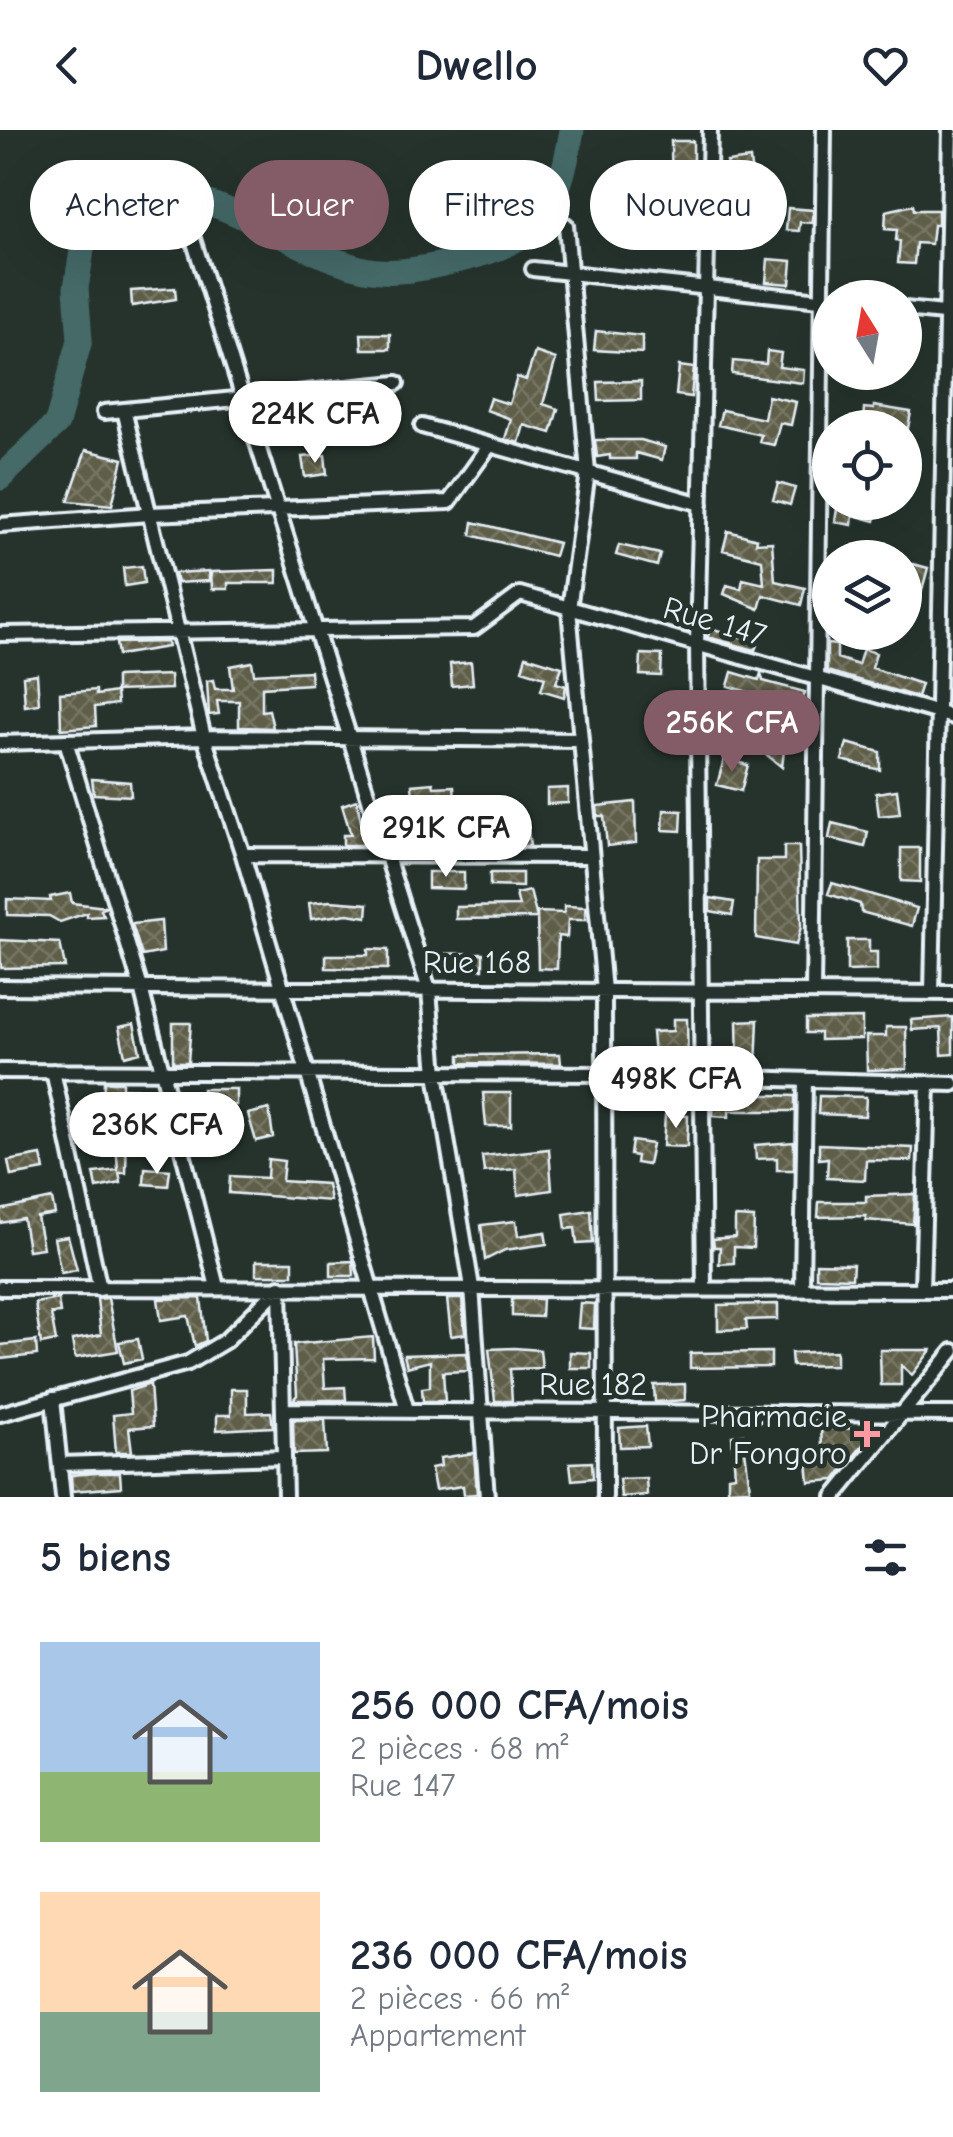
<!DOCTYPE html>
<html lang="fr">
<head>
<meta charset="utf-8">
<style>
	:root { --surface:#fff; --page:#f6f6f7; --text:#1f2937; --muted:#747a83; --accent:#845c67 }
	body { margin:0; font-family:"Comic Neue",sans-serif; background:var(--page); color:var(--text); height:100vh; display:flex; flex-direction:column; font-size:38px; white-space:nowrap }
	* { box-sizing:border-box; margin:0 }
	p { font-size:32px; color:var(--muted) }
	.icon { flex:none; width:55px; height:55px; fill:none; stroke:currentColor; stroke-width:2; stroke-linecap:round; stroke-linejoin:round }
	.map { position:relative; height:1367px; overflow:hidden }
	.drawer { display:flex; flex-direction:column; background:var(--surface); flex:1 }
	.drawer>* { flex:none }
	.top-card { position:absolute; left:30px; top:30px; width:895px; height:90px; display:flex; gap:20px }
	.needle { width:65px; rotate:349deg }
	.buttons { position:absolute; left:812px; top:150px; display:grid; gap:20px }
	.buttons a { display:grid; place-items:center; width:110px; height:110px; border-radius:50%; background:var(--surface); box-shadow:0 10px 40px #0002; font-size:50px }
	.price { position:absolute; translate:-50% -85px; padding:0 22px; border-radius:35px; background:#fff; color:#222; font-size:32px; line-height:65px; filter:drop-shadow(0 2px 5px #0008) }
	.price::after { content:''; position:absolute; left:50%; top:60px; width:30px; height:22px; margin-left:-15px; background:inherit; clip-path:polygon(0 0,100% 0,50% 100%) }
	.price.selected { background:var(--accent); color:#fff }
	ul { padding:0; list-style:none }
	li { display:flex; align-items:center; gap:30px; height:250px; padding:0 40px }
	li span { display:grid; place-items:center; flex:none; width:280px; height:200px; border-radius:0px; color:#555 }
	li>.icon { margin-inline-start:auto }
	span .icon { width:120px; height:120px; fill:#fffc; stroke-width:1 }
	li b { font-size:42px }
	h2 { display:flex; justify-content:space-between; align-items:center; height:120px; padding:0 40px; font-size:42px }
	.tag { padding:0 35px; border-radius:45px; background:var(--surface); box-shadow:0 10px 40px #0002; font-size:35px; line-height:90px }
	.tag.selected { background:var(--accent); color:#fff }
	header { display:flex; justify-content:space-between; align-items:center; height:130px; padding:0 40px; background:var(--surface); font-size:45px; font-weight:700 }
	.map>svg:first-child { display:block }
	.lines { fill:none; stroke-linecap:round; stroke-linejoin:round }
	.river { stroke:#456a67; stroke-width:25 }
	.building { fill:url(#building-cross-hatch); stroke:#e8f1f8; stroke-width:2.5 }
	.minor-casing { stroke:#e8f1f8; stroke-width:20 }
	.minor { stroke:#26332d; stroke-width:12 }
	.poi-dot { fill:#ff9aa2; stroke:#26332d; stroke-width:4 }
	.labels { text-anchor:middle; stroke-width:9; stroke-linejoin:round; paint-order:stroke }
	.street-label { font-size:32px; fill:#e8f1f8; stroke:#26332d }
	.poi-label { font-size:32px; fill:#e8f1f8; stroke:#26332d; text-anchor:end }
</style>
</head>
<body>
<header><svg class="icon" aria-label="back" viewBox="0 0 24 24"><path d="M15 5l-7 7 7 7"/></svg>Dwello<svg class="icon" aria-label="heart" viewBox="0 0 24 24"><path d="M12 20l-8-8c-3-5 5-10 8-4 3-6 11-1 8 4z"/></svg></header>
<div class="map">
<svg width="953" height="1367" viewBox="0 0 953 1367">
	<defs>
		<pattern id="building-cross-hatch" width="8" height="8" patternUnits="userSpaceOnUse" patternTransform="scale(2.5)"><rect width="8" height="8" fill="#5e5e49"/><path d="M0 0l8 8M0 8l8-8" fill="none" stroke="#757664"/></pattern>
	</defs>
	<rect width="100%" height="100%" fill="#26332d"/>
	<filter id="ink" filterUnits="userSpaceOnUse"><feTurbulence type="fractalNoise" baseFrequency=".01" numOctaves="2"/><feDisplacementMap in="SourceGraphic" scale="20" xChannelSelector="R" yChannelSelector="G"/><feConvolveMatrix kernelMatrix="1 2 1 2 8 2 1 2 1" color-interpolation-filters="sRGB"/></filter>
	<g filter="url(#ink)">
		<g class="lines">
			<!-- river -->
			<path class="river" d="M 0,348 L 57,293 L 80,210 L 76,158 L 83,114 L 100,74 C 206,37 269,115 360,138 C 387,145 416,140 443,134 C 533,115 557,92 572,0"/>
		</g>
		<!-- building -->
		<path class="building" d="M 671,11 L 693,11 L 693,34 L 680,34 L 682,64 L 694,65 L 692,116 L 680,116 L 682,86 L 672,86 Z
			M 750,29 L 752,46 L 729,48 L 727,32 Z
			M 913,75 L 914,80 L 938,80 L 938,95 L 933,95 L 931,114 L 916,113 L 914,134 L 898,133 L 900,111 L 896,110 L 897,100 L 885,99 L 886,81 Z
			M 788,78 L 813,80 L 813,93 L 800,92 L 799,101 L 786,100 Z
			M 768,129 L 792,131 L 790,154 L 766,152 Z
			M 175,158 L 176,169 L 132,176 L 131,161 Z
			M 596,201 L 642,206 L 642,223 L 594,220 Z
			M 361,204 L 390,204 L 390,219 L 362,219 Z
			M 767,221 L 781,223 L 779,237 L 804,240 L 803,253 L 732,244 L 733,231 L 766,234 Z
			M 535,222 L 556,229 L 543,274 L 558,279 L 551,303 L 524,295 L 519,313 L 505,309 L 511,289 L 486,280 L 490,268 L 509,274 L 517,247 L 526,250 Z
			M 679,236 L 694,238 L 691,267 L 676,265 Z
			M 641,251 L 641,270 L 599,271 L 598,252 Z
			M 768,266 L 796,272 L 791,295 L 780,293 L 774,315 L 759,312 L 761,305 L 718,295 L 722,280 L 764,289 Z
			M 874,276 L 911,282 L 908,298 L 863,293 L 864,278 L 874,279 Z
			M 365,278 L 365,293 L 323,294 L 322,279 Z
			M 595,310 L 641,310 L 665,317 L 662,330 L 636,323 L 636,329 L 610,329 L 610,325 L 597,327 Z
			M 86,320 L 123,329 L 112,375 L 68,371 Z
			M 325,325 L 327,344 L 305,347 L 302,327 Z
			M 778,353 L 795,358 L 790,375 L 773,370 Z
			M 838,372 L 863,372 L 878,380 L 875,391 L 853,385 L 852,395 L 835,392 Z
			M 473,392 L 558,413 L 554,426 L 471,405 Z
			M 728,401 L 757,409 L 756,413 L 772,412 L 775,451 L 805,458 L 801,475 L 763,465 L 759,479 L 724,464 L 727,455 L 741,459 L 743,449 L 764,454 L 762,430 L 723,420 Z
			M 619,415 L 660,424 L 657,436 L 616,425 Z
			M 913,434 L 928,438 L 918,475 L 905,471 L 905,435 Z
			M 142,436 L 144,453 L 125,456 L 123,438 Z
			M 277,440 L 277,453 L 228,453 L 228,459 L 212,459 L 211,442 Z
			M 209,441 L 209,451 L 177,453 L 175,443 Z
			M 710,498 L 758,512 L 755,520 L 708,507 Z
			M 167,512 L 168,517 L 118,525 L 116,513 Z
			M 827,514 L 837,515 L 837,528 L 858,535 L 863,519 L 876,523 L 872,538 L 921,554 L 917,567 L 827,541 Z
			M 641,524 L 662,525 L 661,546 L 640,545 Z
			M 526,526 L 562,537 L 556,553 L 566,556 L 564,567 L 541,560 L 545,547 L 522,540 Z
			M 252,532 L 254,544 L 310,541 L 311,554 L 262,557 L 262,581 L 269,580 L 273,598 L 239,597 L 239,571 L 217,571 L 219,584 L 209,585 L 207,551 L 213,550 L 215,559 L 233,559 L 230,536 Z
			M 471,532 L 473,554 L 452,556 L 450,534 Z
			M 732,542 L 759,550 L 761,543 L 763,551 L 805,562 L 800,577 L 765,568 L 767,595 L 800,599 L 798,614 L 785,612 L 782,637 L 752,613 L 755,564 L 728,556 Z
			M 37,544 L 39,574 L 25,576 L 23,546 Z
			M 170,545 L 171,559 L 116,561 L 116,547 Z
			M 96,560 L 96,565 L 116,562 L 117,574 L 95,577 L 96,596 L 61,599 L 60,563 Z
			M 847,613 L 880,622 L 880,640 L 842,630 Z
			M 724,629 L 748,635 L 741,661 L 717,655 Z
			M 92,649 L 130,652 L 131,666 L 94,664 Z
			M 433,653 L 434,657 L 454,656 L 455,668 L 413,669 L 412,655 Z
			M 568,658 L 568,673 L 547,674 L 547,659 Z
			M 897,660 L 900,684 L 879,686 L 876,663 Z
			M 357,670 L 365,715 L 343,715 L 343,705 L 351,705 L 342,675 Z
			M 635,672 L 636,713 L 607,716 L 604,686 L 598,686 L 597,676 Z
			M 664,680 L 682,681 L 681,701 L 663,700 Z
			M 832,693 L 868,702 L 865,717 L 829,708 Z
			M 528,702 L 530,716 L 483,716 L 483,707 Z
			M 784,716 L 799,716 L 801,797 L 796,815 L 756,808 L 757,730 L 784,730 Z
			M 901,718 L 920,718 L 920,752 L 901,751 Z
			M 428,742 L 464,742 L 464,759 L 428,758 Z
			M 490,743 L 522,743 L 522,757 L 490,756 Z
			M 832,753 L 917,778 L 912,796 L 861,782 L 860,774 L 828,764 Z
			M 530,761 L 537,788 L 456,789 L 456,777 L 519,776 L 516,764 Z
			M 70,763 L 72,773 L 106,777 L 101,780 L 104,786 L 87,787 L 87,783 L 60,792 L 49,786 L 7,785 L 7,769 L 51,771 L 50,767 Z
			M 710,768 L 734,772 L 732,785 L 710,781 Z
			M 330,771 L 368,774 L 367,787 L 348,784 L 311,789 L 309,773 Z
			M 564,776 L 586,777 L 585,790 L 568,790 L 567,807 L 558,806 L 557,839 L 538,838 L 537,782 L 564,783 Z
			M 161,791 L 163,822 L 142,826 L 132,794 Z
			M 0,810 L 60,813 L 65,837 L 1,838 Z
			M 847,810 L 869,810 L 869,822 L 877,822 L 877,840 L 847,841 Z
			M 368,819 L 388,820 L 388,839 L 326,838 L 326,825 L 368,825 Z
			M 483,823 L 483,839 L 433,840 L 431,833 L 431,824 Z
			M 953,887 L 953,924 L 942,925 L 941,898 L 912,900 L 911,890 Z
			M 862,888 L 862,909 L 820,910 L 820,903 L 806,903 L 806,889 Z
			M 673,889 L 687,889 L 688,936 L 620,934 L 620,926 L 654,926 L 652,902 L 673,901 Z
			M 758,890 L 756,938 L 738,938 L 737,891 Z
			M 173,893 L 191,893 L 188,932 L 173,932 Z
			M 134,894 L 140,922 L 125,926 L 119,897 Z
			M 886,897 L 906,897 L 907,939 L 867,940 L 866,906 L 886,906 Z
			M 560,924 L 561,934 L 460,933 L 460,925 Z
			M 104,952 L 122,952 L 122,958 L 137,959 L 137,975 L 120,975 L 123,1000 L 127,1000 L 126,1043 L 119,1043 L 121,1053 L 97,1058 L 94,1043 L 118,1040 L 116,1013 L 79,1014 L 76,999 L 101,999 Z
			M 202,959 L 236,959 L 236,975 L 202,976 Z
			M 483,963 L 511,963 L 511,996 L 486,996 Z
			M 714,963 L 795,966 L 795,981 L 729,981 L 729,987 L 713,986 Z
			M 819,966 L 866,967 L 865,986 L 818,984 Z
			M 269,979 L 273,1007 L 256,1011 L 248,984 Z
			M 665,985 L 688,986 L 687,1017 L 663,1016 Z
			M 632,1011 L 652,1014 L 648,1035 L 636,1033 L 637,1026 L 630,1025 Z
			M 794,1012 L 794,1040 L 777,1040 L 777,1028 L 756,1029 L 755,1015 Z
			M 819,1014 L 913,1018 L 912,1031 L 866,1030 L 865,1050 L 827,1048 L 828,1028 L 819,1029 Z
			M 549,1019 L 552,1060 L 518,1065 L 516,1039 L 484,1042 L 482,1026 Z
			M 41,1025 L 44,1040 L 11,1046 L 8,1031 Z
			M 268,1029 L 284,1031 L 282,1051 L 327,1054 L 330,1071 L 229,1063 L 230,1046 L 267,1048 Z
			M 145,1038 L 170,1040 L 168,1056 L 144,1054 Z
			M 915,1064 L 913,1094 L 866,1090 L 866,1086 L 818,1087 L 819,1072 L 866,1072 L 866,1066 Z
			M 52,1069 L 55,1084 L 37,1087 L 43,1118 L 28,1120 L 23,1089 L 0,1093 L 0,1080 Z
			M 591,1080 L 593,1113 L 577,1114 L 575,1098 L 566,1099 L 564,1084 Z
			M 735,1087 L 754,1088 L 753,1118 L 734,1117 L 734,1133 L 719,1134 L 720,1117 L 714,1117 L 713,1109 L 735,1107 Z
			M 516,1091 L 518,1106 L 545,1102 L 547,1114 L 505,1120 L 485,1130 L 481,1095 Z
			M 68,1106 L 77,1140 L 61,1143 L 54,1108 Z
			M 256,1131 L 293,1131 L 293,1145 L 256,1145 Z
			M 353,1131 L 354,1146 L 331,1146 L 331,1132 Z
			M 816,1133 L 853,1134 L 852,1148 L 816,1147 Z
			M 108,1168 L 118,1221 L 75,1228 L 72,1210 L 101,1205 L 97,1169 Z
			M 201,1168 L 206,1211 L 195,1216 L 188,1186 L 161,1190 L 158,1169 Z
			M 58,1169 L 60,1183 L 51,1184 L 56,1211 L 41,1214 L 35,1173 Z
			M 447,1169 L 462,1169 L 465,1204 L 451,1206 Z
			M 512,1169 L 542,1169 L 541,1187 L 512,1186 Z
			M 580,1173 L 595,1174 L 594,1199 L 578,1198 Z
			M 778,1174 L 778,1189 L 746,1190 L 747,1199 L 718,1200 L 718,1175 Z
			M 373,1207 L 374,1228 L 323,1229 L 325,1258 L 345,1257 L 346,1270 L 293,1270 L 297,1265 L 294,1214 Z
			M 138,1209 L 142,1229 L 124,1233 L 119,1212 Z
			M 36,1211 L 37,1225 L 0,1229 L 0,1215 Z
			M 514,1218 L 540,1220 L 542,1238 L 510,1239 L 512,1271 L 495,1271 L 489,1219 Z
			M 880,1220 L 931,1220 L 912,1245 L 901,1235 L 901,1255 L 881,1255 Z
			M 836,1221 L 836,1235 L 792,1236 L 791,1223 Z
			M 570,1222 L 591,1223 L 591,1238 L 570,1238 Z
			M 771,1222 L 771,1237 L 690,1238 L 690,1223 Z
			M 467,1223 L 468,1241 L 443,1242 L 445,1271 L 423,1271 L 422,1258 L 430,1257 L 430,1231 L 407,1237 L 404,1225 Z
			M 150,1254 L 153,1296 L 129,1298 L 132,1322 L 116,1322 L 113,1285 L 131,1283 L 129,1261 Z
			M 685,1254 L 685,1270 L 655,1272 L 654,1255 Z
			M 231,1259 L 247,1259 L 247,1283 L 271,1282 L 273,1297 L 217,1300 L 217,1285 L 231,1285 Z
			M 293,1290 L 325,1290 L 327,1323 L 294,1324 Z
			M 646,1296 L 648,1316 L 620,1317 L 619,1298 Z
			M 876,1298 L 835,1350 L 809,1352 L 807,1332 L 823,1331 L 821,1299 Z
			M 743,1304 L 750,1359 L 728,1360 L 728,1346 L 735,1345 L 732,1306 Z
			M 474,1323 L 477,1364 L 464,1365 L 463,1356 L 435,1360 L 431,1338 L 441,1336 L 440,1328 Z
			M 592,1332 L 593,1348 L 572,1350 L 570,1333 Z
			M 97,1343 L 120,1343 L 121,1357 L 72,1361 L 71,1345 Z
			M 646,1348 L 647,1365 L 621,1367 L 619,1349 Z"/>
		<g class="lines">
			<defs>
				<path id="minor" d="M 566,95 L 588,342 L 569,479 L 604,861 L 605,1367
					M 193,109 L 429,860 L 436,944 L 472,1157 L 487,1367
					M 533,139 L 829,171
					M 905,179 L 953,184
					M 124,280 L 204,607 L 243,725 L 407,1280
					M 104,282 L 397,253
					M 422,296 L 701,374
					M 0,395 L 150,384 L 449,372 L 490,315
					M 0,504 L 474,498 L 520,464 L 953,587
					M 66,611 L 141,858 L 217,1157
					M 0,613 L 204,607 L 581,610
					M 243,725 L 591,726
					M 0,857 L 953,863
					M 813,862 L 824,0
					M 932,863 L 950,0
					M 0,941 L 604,944 L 953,954
					M 53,941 L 100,1159
					M 280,1157 L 285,1367
					M 0,1158 L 953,1160
					M 704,1158 L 697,514 L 710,0
					M 802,1158 L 805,950
					M 922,1159 L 928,953
					M 53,1269 L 63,1367
					M 284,1280 L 953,1284
					M 0,1284 L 188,1233 L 225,1211 L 280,1157
					M 60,1334 L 284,1327
					M 834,1367 L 953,1221"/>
			</defs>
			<!-- minor casing -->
			<use href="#minor" class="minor-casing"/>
			<!-- minor -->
			<use href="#minor" class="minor"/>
		</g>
	</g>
	<!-- markers -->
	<path class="poi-dot" d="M862 1289h10v10h10v10h-10v10h-10v-10h-10v-10h10z"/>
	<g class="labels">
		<!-- street labels -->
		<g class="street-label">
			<text transform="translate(715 491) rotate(16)" y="11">Rue 147</text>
			<text x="477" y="843">Rue 168</text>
			<text x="593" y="1265">Rue 182</text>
		</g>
		<!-- poi labels -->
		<g class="poi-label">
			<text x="847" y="1297">Pharmacie<tspan x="847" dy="37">Dr Fongoro</tspan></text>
		</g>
	</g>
</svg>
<div class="buttons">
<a><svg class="needle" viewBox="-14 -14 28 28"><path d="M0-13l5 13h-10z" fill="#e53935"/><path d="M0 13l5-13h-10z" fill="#747a83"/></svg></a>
<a><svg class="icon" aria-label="locate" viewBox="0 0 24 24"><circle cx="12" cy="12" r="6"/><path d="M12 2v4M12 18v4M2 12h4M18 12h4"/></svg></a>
<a><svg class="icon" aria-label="layers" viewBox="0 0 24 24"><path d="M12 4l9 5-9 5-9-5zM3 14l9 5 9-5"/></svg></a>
</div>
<b class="price" style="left:315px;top:336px">224K CFA</b>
<b class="price selected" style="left:732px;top:645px">256K CFA</b>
<b class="price" style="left:446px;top:750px">291K CFA</b>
<b class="price" style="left:676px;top:1001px">498K CFA</b>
<b class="price" style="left:157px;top:1047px">236K CFA</b>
<div class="top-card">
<a class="tag">Acheter</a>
<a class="tag selected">Louer</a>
<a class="tag">Filtres</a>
<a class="tag">Nouveau</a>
</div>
</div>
<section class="drawer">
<h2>5 biens<svg class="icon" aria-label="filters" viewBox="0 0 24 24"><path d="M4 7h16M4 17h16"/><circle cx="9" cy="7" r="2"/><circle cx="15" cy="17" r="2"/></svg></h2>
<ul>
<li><span style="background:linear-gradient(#a9c7e8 65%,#8fb573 0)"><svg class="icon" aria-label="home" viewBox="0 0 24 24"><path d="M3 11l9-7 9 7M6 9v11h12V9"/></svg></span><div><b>256 000 CFA/mois</b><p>2 pièces · 68 m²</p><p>Rue 147</p></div></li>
<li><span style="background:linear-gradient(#ffd9b3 60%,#7fa58c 0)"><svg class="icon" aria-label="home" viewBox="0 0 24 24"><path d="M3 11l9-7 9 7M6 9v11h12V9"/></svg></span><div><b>236 000 CFA/mois</b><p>2 pièces · 66 m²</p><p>Appartement</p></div></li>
</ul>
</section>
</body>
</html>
